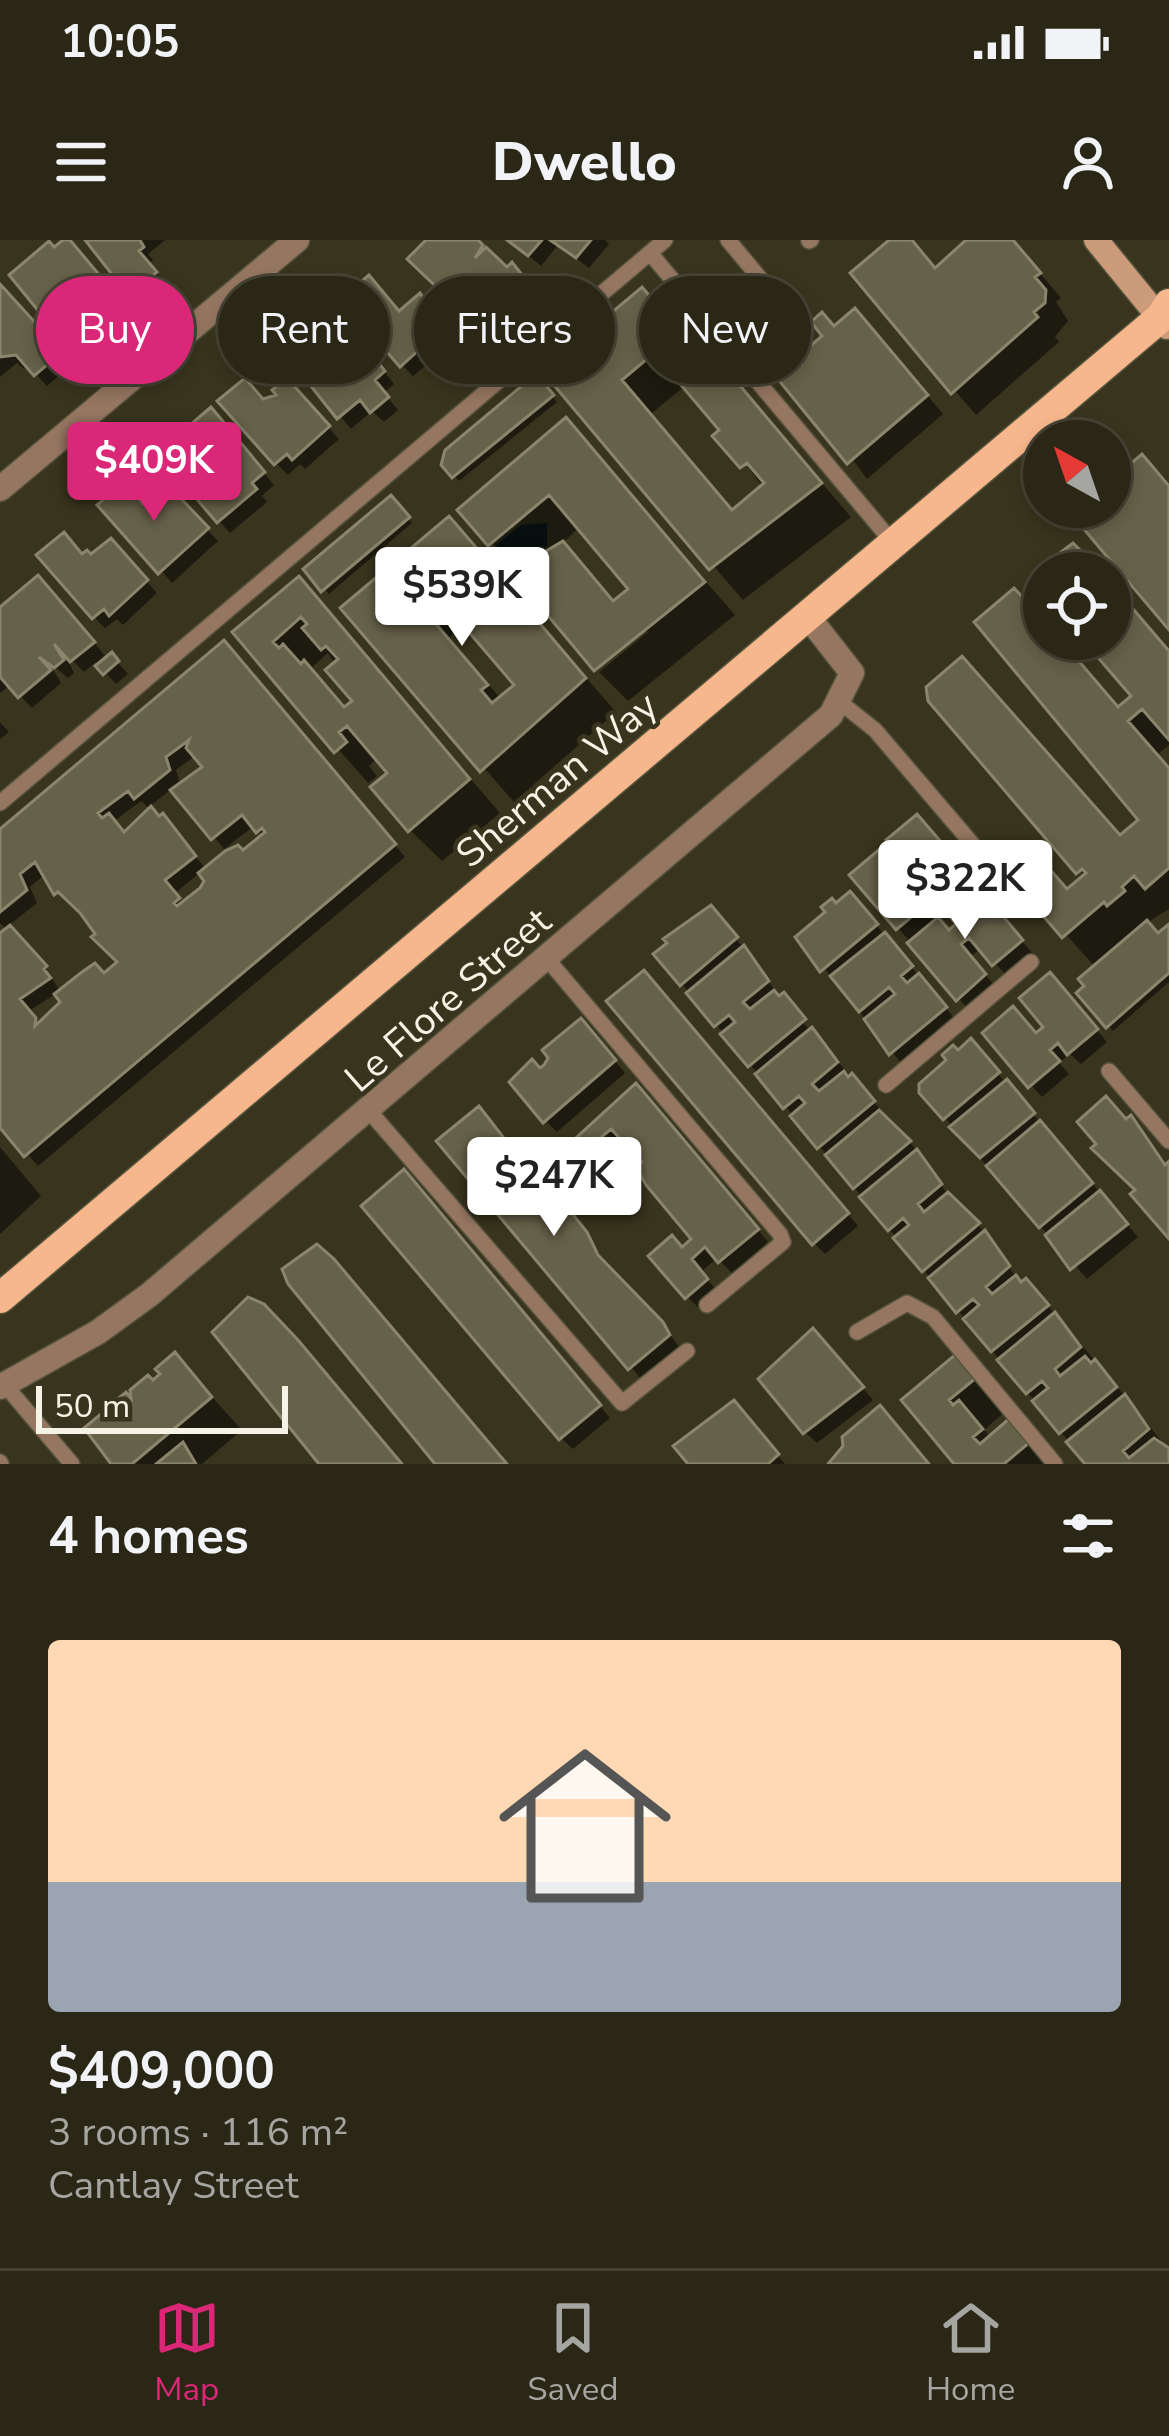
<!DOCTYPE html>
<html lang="en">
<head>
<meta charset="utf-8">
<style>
	:root { --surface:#2a2716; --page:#322f1f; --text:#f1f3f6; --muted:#a5a5a1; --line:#464435; --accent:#db2777 }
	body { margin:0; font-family:"Nunito Sans",sans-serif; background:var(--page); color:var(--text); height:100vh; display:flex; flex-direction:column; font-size:45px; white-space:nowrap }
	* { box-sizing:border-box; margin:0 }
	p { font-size:39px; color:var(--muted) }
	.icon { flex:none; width:66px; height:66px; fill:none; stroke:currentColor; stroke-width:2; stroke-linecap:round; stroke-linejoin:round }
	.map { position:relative; height:1224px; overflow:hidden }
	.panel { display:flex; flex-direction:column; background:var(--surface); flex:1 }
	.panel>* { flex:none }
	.guide { position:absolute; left:36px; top:36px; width:1098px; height:108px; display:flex; gap:24px }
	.needle { width:78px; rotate:320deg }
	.fabs { position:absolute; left:1023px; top:180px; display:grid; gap:24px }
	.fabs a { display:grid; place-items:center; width:108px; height:108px; border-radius:50%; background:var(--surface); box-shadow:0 6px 18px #0003,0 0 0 3px var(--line); font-size:60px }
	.scale { position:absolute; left:36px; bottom:30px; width:252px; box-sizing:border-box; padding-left:12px; border:6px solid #f5f3e5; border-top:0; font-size:33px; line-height:42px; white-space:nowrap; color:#f5f3e5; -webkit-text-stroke:9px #38341d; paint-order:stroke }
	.price { position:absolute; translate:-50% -102px; padding:0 27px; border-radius:12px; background:#fff; color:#222; font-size:39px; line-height:78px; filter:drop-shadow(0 3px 6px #0008) }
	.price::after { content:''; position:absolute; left:50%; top:72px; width:36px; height:27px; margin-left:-18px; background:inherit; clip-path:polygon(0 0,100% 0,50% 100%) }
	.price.current { background:var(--accent); color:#fff }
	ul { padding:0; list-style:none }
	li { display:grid; align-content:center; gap:24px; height:636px; padding:0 48px }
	li span { display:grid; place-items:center; height:372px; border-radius:12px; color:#555 }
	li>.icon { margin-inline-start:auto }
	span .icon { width:216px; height:216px; fill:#fffc; stroke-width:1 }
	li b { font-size:51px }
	h2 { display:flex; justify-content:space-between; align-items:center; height:144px; padding:0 48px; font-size:51px }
	.chip { padding:0 42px; border-radius:54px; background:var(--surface); box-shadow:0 6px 18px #0003,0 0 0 3px var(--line); font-size:42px; line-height:108px }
	.chip.current { background:var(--accent); color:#fff }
	.status { display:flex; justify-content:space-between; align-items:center; height:84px; padding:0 60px; background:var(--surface); direction:ltr }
	.status svg { height:33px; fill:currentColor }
	header { display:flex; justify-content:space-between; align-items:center; height:156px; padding:0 48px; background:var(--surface); font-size:54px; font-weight:800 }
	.menu { display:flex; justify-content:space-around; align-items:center; height:168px; border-top:3px solid var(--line); background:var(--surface); font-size:33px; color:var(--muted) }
	.menu a { display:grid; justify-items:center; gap:6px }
	.menu .current { color:var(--accent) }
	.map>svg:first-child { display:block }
	.water { fill:#0c1c1f }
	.shadow { fill:#0007; fill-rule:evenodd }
	.building { fill:#666149; stroke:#8a856c; stroke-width:3; fill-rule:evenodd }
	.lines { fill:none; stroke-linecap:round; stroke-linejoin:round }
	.lane-casing { stroke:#56533d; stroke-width:18 }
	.street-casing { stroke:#56533d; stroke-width:27 }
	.secondary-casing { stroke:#56533d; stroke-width:27 }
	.primary-casing { stroke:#56533d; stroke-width:33 }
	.lane { stroke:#957661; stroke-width:15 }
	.street { stroke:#957661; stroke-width:24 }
	.secondary { stroke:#cc9b7a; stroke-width:24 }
	.primary { stroke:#f7b78c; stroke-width:30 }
	.labels { text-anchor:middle; stroke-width:9; stroke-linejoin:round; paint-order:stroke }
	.street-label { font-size:39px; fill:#f5f3e5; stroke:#38341d }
</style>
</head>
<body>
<div class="status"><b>10:05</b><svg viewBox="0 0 49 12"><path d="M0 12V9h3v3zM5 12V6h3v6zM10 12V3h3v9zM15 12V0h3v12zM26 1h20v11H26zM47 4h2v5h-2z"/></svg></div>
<header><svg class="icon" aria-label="menu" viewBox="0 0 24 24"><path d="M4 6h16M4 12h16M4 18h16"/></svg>Dwello<svg class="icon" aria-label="person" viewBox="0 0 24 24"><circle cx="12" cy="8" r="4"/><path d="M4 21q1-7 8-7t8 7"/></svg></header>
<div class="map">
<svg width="1169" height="1224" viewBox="0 0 1169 1224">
	<rect width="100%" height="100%" fill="#38341d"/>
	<!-- water -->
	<path class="water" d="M 547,283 L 547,306 L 533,307 L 512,324 L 496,305 L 521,285 Z
		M 477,323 L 492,340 L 471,359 L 467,374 L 446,369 L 453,345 Z"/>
	<!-- shadow -->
	<path class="shadow" d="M 89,0 L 165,0 L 148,14 L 153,20 L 148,24 L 167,45 L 143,66 Z
		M 430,0 L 474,0 L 546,68 L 521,94 L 500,73 L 484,89 L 412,19 Z
		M 509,0 L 605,0 L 609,4 L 589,28 L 558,5 L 541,26 Z
		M 890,0 L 910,0 L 937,30 L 970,0 L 1012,0 L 1061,58 L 1056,62 L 1068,81 L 1055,97 L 1059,102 L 976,175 L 854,34 Z
		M 55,11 L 78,12 L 132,75 L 107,95 L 88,74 L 59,89 L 47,77 Z
		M 0,46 L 71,125 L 47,146 L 28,125 L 24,129 L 17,123 L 0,137 Z
		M 420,57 L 465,115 L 445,133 L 432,120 L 413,136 L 402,125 L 400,74 Z
		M 662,58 L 851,277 L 743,360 L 546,132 ZM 686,145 L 763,247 L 735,272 L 652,173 Z
		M 344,80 L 394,144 L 384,153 L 398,170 L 384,182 L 372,171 L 351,189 L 307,136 L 329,113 Z
		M 835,89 L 872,89 L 943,174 L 867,239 L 796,143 L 813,135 Z
		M 536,138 L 557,162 L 459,241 L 444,224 Z
		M 275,151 L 298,153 L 339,199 L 305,229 L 300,224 L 288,235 L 276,223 L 264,162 L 275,161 Z
		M 566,181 L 735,375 L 628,461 L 599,432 L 648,392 L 523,337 L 461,270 ZM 580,287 L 632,349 L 616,363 L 561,304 Z
		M 223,183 L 274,245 L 262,256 L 267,262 L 230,293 L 219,281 L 203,223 Z
		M 171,252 L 218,301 L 172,343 L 102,265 L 153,267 Z
		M 391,259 L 412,283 L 329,354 L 307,330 Z
		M 449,280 L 616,472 L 514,562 L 345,369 ZM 466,383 L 518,445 L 501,459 L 449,398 Z
		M 122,314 L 157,353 L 123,385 L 117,379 L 105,388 L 94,377 L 84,317 Z
		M 299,340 L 500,573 L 442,621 L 410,590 L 391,533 L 378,518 L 369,526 L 377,536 L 368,543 L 236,392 ZM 328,413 L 356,461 L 347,469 L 309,430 Z
		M 1110,345 L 1169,412 L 1169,505 L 1158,514 L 1169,527 L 1169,669 L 1151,680 L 1151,688 L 1158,697 L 1169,688 L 1169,742 L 1113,791 L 1080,753 L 1096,728 L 1026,650 L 1069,651 L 1085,638 L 993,452 L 1122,598 L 1142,580 L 978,382 L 1044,383 L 1044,399 L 1058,399 L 1120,469 L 1135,457 L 1086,399 L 1110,399 Z
		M 49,350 L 108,419 L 112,416 L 128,434 L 116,444 L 96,422 L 84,432 L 64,412 L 74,433 L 68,438 L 48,421 L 61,443 L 32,468 L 10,445 L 0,453 L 0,371 Z
		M 236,415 L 405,617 L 38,926 L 0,883 L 0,699 L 8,691 L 0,683 L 0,592 ZM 196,515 L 206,527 L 181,546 L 176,530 ZM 173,548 L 224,609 L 254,586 L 264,597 L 206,630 L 174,588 L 149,567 ZM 141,561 L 151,570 L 125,595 L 113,582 ZM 201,632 L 207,641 L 184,665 L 175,653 ZM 43,636 L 85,675 L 122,722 L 104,736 L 61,753 L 44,724 L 8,686 L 37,663 L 30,647 ZM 57,753 L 65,762 L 40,785 L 29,771 Z
		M 0,482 L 9,492 L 0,499 Z
		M 928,589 L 1032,713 L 1006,735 L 981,708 L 970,717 L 996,747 L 969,770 L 898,688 L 905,639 L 916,630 ZM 936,655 L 960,684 L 950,693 L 925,664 Z
		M 836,666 L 861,667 L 956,780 L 902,824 L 799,697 Z
		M 722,680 L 781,758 L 920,914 L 950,958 L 989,996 L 1018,1041 L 1037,1053 L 1136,1169 L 1169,1211 L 1169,1224 L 1088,1224 L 682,744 Z
		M 655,745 L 858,986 L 825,1014 L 814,1003 Z
		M 1061,748 L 1107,802 L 1081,824 L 1070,814 L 1059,823 L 1069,834 L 1042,857 L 1031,845 L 1037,796 L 1048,787 Z
		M 592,794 L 625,833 L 557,892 L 546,881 L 541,832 Z
		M 971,802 L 1138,997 L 1087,1039 L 945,878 L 946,816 Z
		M 647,859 L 768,1002 L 732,1033 L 717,1018 L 701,1032 L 718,1052 L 699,1068 L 687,1057 L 683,1010 L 696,999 L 647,922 L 625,899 L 608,912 L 634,943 L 614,960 L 569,908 Z
		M 440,902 L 577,982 L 609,1030 L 653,1072 L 680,1108 L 642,1140 Z
		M 0,907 L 41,956 L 0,994 Z
		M 415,944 L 610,1178 L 573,1209 L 561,1198 Z
		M 824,1103 L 873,1160 L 817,1203 L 805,1192 Z
		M 175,1116 L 242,1190 L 202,1224 L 115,1224 L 107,1183 L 135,1165 Z
		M 956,1118 L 1006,1171 L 984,1190 L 992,1198 L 1010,1182 L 1050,1224 L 958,1224 L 905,1161 Z
		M 745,1176 L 785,1224 L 692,1224 Z"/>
	<!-- building -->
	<path class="building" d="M 63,0 L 70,0 L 122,62 L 94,86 L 75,64 L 45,79 L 9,35 L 49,1 L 54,7 Z
		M 85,0 L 140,0 L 144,7 L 139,11 L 157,32 L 129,56 Z
		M 426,0 L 478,0 L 483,5 L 475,18 L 486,7 L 507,27 L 512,22 L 537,54 L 508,85 L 486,64 L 471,80 L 407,19 Z
		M 507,0 L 542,0 L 528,16 Z
		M 550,0 L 591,0 L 576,18 Z
		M 889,0 L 912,0 L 935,28 L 966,0 L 1013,0 L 1041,33 L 1035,37 L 1046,50 L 1045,63 L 1034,72 L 1038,77 L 951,154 L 850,33 Z
		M 369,35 L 399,71 L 420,53 L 456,102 L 431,123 L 419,110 L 400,127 L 341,59 Z
		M 0,44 L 62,112 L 34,136 L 16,115 L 0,117 Z
		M 642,47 L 654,61 L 662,53 L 822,243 L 709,330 L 542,131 ZM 654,113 L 719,190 L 712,196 L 740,228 L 747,223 L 764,243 L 732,270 L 622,140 Z
		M 333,65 L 385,131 L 375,140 L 389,157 L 370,173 L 360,160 L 337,179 L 303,136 L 325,113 L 305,89 Z
		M 855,68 L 928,155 L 847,224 L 772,132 L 781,124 L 790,135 L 788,126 L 795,120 L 802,125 L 796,118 L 822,96 L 811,82 L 822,72 L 834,86 Z
		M 536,134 L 554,155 L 452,238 L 441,225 L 445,210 Z
		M 245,138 L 263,159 L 276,155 L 272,150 L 287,138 L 330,186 L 292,220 L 287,214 L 274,225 L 217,161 Z
		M 211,167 L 265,232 L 252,243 L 257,249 L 217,283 L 179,238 L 199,223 L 195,218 L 201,213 L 183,191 Z
		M 566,177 L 705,342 L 594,431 L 519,341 L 524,324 L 563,301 L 613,361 L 628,349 L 549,255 L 488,306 L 457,270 Z
		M 1142,214 L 1169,246 L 1169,390 L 1071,274 L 1079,267 L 1110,267 L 1110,241 Z
		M 125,242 L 142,263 L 148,258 L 153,263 L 171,248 L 209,288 L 158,334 L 97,265 Z
		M 391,255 L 410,277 L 321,352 L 303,329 Z
		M 449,276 L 480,312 L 419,364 L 488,445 L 481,450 L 492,463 L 514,445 L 462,384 L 493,349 L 497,354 L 510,348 L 586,438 L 480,532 L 340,368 Z
		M 64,292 L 82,314 L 87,310 L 91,314 L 111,298 L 148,340 L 109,376 L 104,369 L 92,379 L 36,315 Z
		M 1073,303 L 1103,333 L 1044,333 L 1044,355 L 1032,334 Z
		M 38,335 L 95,402 L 70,422 L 54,404 L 64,420 L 54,428 L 39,417 L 51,430 L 18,458 L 0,437 L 0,367 Z
		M 299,336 L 470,539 L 408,592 L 370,547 L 387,533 L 347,486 L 339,492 L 347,502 L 334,513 L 232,392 ZM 301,377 L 307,384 L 302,388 L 321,410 L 326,406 L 338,419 L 325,430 L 352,461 L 344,467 L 304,420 L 301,424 L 283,404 L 279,408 L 273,402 Z
		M 1110,342 L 1169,411 L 1169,500 L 1142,469 L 1128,481 L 1169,528 L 1169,628 L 1145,649 L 1134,636 L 1122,647 L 1125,651 L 1107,666 L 1104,662 L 1062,698 L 1021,650 L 1048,627 L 1067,649 L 1086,633 L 1082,629 L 1076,634 L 928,461 L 926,447 L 962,416 L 1120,595 L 1138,580 L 974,382 L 1014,348 L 1044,380 L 1044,399 L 1060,399 L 1118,467 L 1131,456 L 1082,399 L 1110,399 Z
		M 224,400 L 396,604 L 24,917 L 0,888 L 0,693 L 10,685 L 47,726 L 44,729 L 51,738 L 20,759 L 36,778 L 35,786 L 60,762 L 54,754 L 82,732 L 95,723 L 104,733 L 117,722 L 91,697 L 95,694 L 80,673 L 58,652 L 54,655 L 35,622 L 20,634 L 27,650 L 0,672 L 0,589 ZM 189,500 L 186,508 L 202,527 L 170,550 L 211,600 L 242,575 L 256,593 L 262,588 L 265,592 L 243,610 L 238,605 L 225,611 L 198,633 L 204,641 L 200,648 L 177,666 L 174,663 L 180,658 L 165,640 L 196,616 L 163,573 L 159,576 L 151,566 L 124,592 L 109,573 L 102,578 L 98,573 L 128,551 L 134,559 L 170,530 L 166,517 Z
		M 112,412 L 119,421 L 103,435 L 95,426 Z
		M 917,574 L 966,631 L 934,657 L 924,644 L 916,651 L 927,664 L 896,690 L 849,635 L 881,608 L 904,636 L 912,630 L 886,600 Z
		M 977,645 L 1023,700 L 992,726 L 969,698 L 961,704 L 986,734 L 956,761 L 907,703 L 938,677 L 949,690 L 956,684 L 945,671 Z
		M 850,651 L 878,684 L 820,732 L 795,697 L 825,672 L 821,667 L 832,658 L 836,663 Z
		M 711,665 L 738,697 L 680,746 L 653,714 L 667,703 L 663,699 Z
		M 1147,680 L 1158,693 L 1169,684 L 1169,733 L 1106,788 L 1076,753 L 1084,746 L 1078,739 Z
		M 885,692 L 913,726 L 901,736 L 907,743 L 919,733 L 947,767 L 889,815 L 864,779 L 895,754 L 889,747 L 859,772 L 830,736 Z
		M 744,705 L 769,741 L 743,762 L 750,769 L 774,750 L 779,756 L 784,752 L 806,779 L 748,827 L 720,794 L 735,782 L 729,775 L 714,787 L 686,753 Z
		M 644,730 L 849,973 L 812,1005 L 606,761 Z
		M 1050,732 L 1098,789 L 1067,815 L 1058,803 L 1050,810 L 1060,821 L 1028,848 L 982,793 L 1013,766 L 1036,793 L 1043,787 L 1019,758 Z
		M 581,778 L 616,820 L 543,883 L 509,842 L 532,819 L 540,828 L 544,825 L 548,818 L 542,810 Z
		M 812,787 L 838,822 L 812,844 L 819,851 L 844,831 L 848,837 L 852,833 L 875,861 L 817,909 L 790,876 L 805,863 L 799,856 L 783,869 L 755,834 Z
		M 971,798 L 1000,832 L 943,880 L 919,853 L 919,844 L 946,820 L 942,815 L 953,805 L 958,810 Z
		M 1007,839 L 1035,873 L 980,918 L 949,887 Z
		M 636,843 L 759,989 L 718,1023 L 705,1007 L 692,1019 L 708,1039 L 685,1059 L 648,1016 L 672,995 L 682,1007 L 691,999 L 646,945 L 636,927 L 642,922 L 611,889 L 599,899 L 625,930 L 601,950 L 565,908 Z
		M 1106,856 L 1126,879 L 1131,875 L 1165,925 L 1169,921 L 1169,999 L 1130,954 L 1135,950 L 1091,908 L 1096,904 L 1077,882 Z
		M 479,866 L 556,965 L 566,966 L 587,992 L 598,1015 L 663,1082 L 670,1095 L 628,1130 L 436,901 Z
		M 879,870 L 911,901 L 853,949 L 825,915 Z
		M 1040,880 L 1093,943 L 1039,988 L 986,926 Z
		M 917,909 L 942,944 L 918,964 L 924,972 L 948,952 L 980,983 L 922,1032 L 893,998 L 909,985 L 903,978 L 888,991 L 859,957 Z
		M 404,929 L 601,1165 L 559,1200 L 361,966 Z
		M 1100,950 L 1128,984 L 1070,1030 L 1045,995 Z
		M 985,990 L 1010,1026 L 986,1047 L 992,1054 L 1016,1035 L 1021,1042 L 1026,1038 L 1049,1065 L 991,1112 L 963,1079 L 979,1065 L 973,1059 L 956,1073 L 928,1038 Z
		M 317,1004 L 334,1019 L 507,1224 L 435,1224 L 288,1044 L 282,1029 Z
		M 248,1057 L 264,1064 L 298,1100 L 402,1224 L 319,1224 L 212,1092 Z
		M 1055,1072 L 1081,1107 L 1055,1129 L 1060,1136 L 1085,1116 L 1091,1123 L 1095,1119 L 1117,1147 L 1059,1194 L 1032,1161 L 1048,1148 L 1042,1141 L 1026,1154 L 997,1120 Z
		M 813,1088 L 864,1147 L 803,1194 L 758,1139 Z
		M 175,1112 L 212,1157 L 132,1224 L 111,1224 L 84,1188 L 102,1173 L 107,1179 L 114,1173 L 108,1167 L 126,1152 L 131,1158 L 130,1150 L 148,1135 L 153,1140 L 160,1134 L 155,1129 Z
		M 956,1114 L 976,1138 L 949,1160 L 953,1165 L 959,1160 L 983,1189 L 973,1197 L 980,1204 L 1010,1178 L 1030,1202 L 1004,1224 L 954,1224 L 901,1160 Z
		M 1125,1154 L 1149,1189 L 1123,1211 L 1129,1218 L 1154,1198 L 1169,1208 L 1169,1224 L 1085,1224 L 1066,1202 Z
		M 734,1160 L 779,1214 L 768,1224 L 688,1224 L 673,1206 Z
		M 880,1165 L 929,1224 L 828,1224 L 843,1206 L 842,1197 Z
		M 183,1202 L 196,1224 L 156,1224 Z"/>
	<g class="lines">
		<defs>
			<path id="lane" d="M 728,0 L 799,85
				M 809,1 L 811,0
				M 650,13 L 894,304
				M 841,463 L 875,490 L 986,620
				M 0,563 L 665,0
				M 548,720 L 780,994 L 783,1002 L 707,1065
				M 1109,831 L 1169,901
				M 886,845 L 1031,722
				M 370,872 L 622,1163 L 687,1111
				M 857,1092 L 907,1063 L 933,1077 L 1055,1224
				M 5,1145 L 72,1224
				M 0,1222 L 1,1224"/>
			<path id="street" d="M 0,249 L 297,0
				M 0,1147 L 98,1092 L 149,1055 L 831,475 L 852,433 L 809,378"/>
			<path id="secondary" d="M 1096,0 L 1167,87"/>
			<path id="primary" d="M 0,1058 L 1160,78 L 1169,64"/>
		</defs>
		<!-- lane casing -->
		<use href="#lane" class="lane-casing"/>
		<!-- street casing -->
		<use href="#street" class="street-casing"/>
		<!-- secondary casing -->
		<use href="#secondary" class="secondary-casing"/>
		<!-- primary casing -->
		<use href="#primary" class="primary-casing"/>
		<!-- lane -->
		<use href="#lane" class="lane"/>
		<!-- street -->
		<use href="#street" class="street"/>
		<!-- secondary -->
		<use href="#secondary" class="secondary"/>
		<!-- primary -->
		<use href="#primary" class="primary"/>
	</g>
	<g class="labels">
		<!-- street labels -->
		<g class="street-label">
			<text transform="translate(556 539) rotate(-40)" y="14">Sherman Way</text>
			<text transform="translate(447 759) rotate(-41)" y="14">Le Flore Street</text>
		</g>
	</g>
</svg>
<div class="fabs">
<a><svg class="needle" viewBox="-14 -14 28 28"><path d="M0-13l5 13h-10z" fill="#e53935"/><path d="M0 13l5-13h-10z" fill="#a5a5a1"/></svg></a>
<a><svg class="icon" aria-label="locate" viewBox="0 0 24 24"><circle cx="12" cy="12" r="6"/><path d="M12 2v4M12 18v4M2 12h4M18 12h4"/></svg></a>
</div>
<div class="scale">50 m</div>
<b class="price current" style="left:154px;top:284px">$409K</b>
<b class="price" style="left:462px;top:409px">$539K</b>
<b class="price" style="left:965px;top:702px">$322K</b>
<b class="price" style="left:554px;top:999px">$247K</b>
<div class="guide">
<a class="chip current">Buy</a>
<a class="chip">Rent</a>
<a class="chip">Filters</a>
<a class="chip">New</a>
</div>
</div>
<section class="panel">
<h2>4 homes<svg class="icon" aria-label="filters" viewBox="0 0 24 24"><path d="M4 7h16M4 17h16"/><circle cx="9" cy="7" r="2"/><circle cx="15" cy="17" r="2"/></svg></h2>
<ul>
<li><span style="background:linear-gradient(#ffd9b3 65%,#9aa5b1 0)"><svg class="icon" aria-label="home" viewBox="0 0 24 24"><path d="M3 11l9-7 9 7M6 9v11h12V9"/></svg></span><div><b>$409,000</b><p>3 rooms · 116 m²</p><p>Cantlay Street</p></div></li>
</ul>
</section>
<nav class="menu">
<a class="current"><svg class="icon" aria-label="map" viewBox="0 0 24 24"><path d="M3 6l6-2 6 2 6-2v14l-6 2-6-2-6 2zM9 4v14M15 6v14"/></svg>Map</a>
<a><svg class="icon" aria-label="saved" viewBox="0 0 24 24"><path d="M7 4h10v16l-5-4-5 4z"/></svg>Saved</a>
<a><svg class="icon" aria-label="home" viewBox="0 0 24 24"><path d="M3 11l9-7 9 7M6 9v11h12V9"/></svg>Home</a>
</nav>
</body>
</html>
